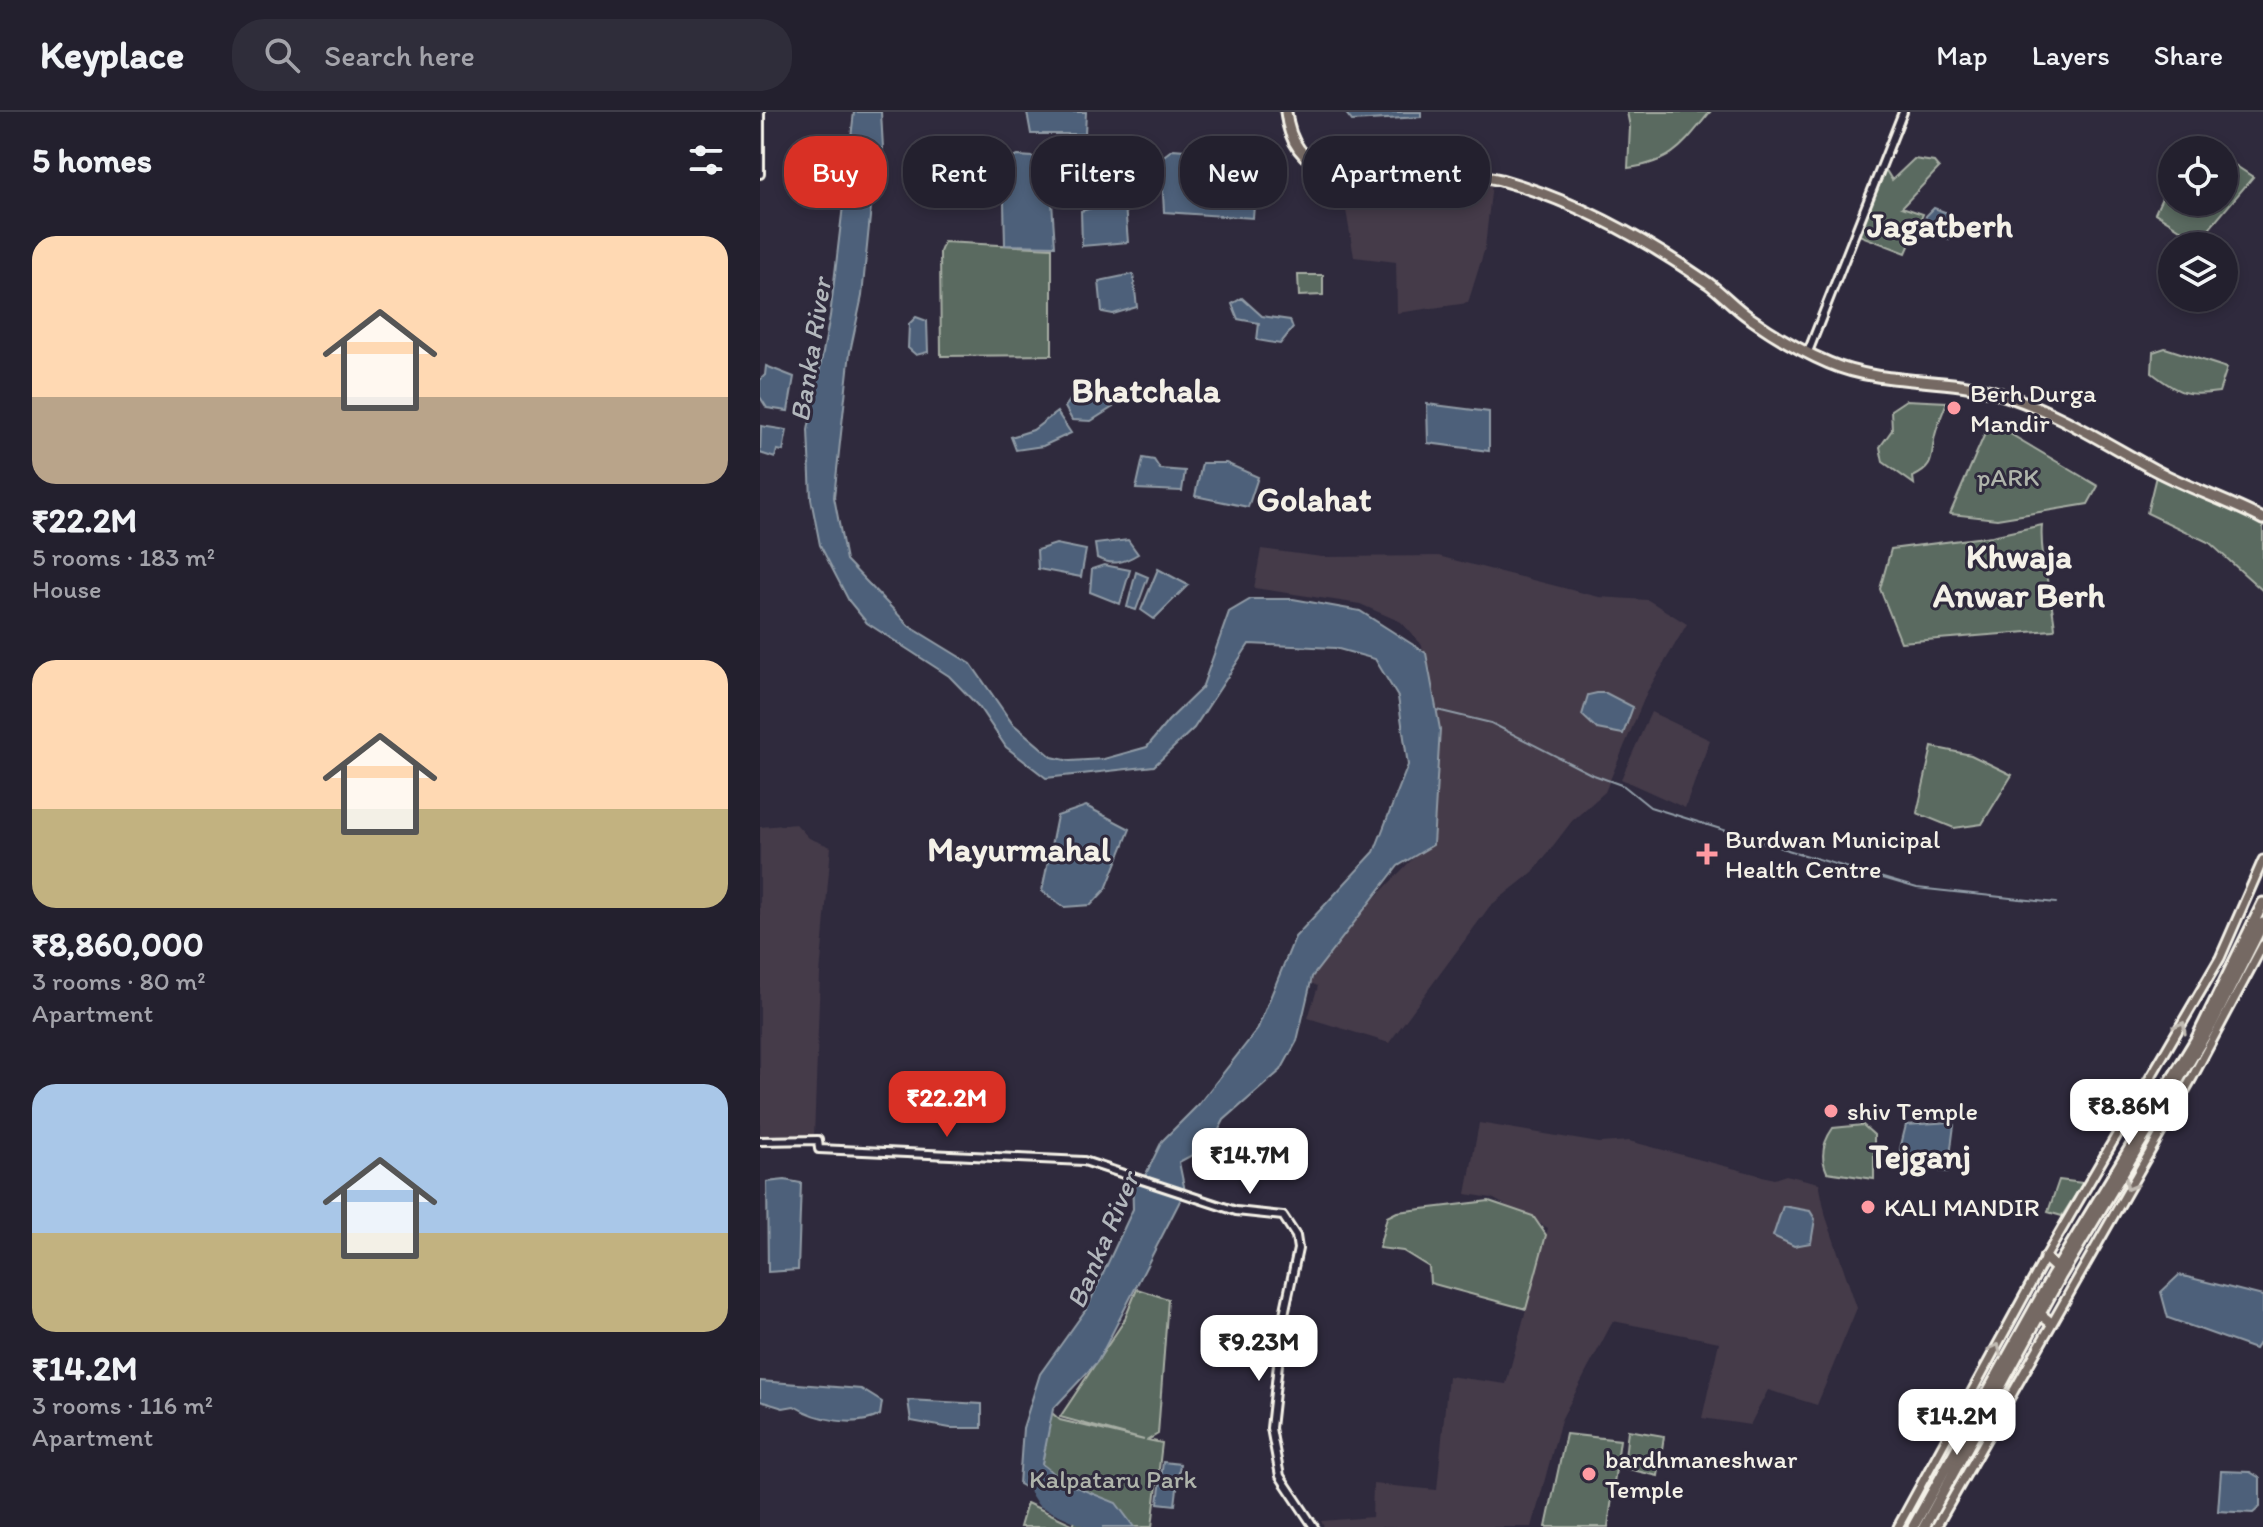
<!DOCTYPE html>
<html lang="en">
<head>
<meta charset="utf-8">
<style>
	:root { --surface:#23202e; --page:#2f2d3a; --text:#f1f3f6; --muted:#a3a3aa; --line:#403e4a; --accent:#d93025 }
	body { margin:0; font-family:Itim,sans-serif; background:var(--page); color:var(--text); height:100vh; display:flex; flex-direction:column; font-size:30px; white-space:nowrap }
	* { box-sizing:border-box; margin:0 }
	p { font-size:26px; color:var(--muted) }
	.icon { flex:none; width:44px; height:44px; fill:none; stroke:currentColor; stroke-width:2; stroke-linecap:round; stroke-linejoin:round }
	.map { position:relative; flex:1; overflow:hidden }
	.sheet { display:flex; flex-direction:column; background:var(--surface); width:760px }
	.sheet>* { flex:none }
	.banner { position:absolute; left:24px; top:24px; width:760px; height:72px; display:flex; gap:16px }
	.buttons { position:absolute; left:1398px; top:24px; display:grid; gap:16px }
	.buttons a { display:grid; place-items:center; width:80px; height:80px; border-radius:50%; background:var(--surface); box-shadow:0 4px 12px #0003,0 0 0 2px var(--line); font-size:40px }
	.price { position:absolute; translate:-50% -68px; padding:0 18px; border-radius:16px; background:#fff; color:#222; font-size:26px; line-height:52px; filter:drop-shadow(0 2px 4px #0008) }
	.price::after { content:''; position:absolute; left:50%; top:48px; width:24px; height:18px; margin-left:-12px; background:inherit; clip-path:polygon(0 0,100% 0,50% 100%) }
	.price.on { background:var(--accent); color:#fff }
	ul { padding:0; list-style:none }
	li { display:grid; align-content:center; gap:16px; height:424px; padding:0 32px }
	li span { display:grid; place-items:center; height:248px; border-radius:24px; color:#555 }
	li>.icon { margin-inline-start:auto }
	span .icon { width:144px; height:144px; fill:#fffc; stroke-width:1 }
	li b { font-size:34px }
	h2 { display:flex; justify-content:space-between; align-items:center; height:96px; padding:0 32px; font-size:34px }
	.chip { padding:0 28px; border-radius:32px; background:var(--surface); box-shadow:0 4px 12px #0003,0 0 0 2px var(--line); font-size:28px; line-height:72px }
	.chip.on { background:var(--accent); color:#fff }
	header { display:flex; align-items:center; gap:48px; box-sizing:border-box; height:112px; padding:0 40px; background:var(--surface); border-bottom:2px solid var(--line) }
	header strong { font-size:38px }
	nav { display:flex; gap:44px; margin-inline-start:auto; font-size:28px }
	.search { width:560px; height:72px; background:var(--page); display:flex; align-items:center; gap:20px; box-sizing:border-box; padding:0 28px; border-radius:32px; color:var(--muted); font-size:30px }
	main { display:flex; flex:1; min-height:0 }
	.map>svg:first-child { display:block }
	.built { fill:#443a49 }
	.green { fill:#5a6a61; stroke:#a7aea4; stroke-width:2 }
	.water { fill:#4e617a; stroke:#909ba6; stroke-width:2 }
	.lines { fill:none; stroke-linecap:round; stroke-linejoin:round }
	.stream { stroke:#909ba6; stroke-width:2 }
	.river { stroke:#4e617a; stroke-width:10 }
	.minor-casing { stroke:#f4f1e8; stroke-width:12 }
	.major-casing { stroke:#f4f1e8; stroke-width:13 }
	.highway-casing { stroke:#f4f1e8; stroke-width:15 }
	.minor { stroke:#2f2a3d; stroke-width:6 }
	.major { stroke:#756964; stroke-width:7 }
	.highway { stroke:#756964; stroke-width:9 }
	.oneway { stroke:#c1bbb3 }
	.poi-dot { fill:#ff9aa2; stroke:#2f2a3d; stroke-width:3 }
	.labels { text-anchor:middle; stroke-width:6; stroke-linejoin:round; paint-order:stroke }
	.poi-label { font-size:26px; fill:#f4f1e8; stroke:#2f2a3d; text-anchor:start }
	.park-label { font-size:26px; fill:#afb4ab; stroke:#2f2a3d }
	.water-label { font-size:28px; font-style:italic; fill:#b2b7bc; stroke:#2f2a3d }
	.district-label { font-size:34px; font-weight:bold; fill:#f4f1e8; stroke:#2f2a3d }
</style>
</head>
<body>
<header>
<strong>Keyplace</strong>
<div class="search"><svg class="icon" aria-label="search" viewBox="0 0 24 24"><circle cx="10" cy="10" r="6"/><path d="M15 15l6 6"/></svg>Search here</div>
<nav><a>Map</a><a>Layers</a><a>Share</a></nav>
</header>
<main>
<section class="sheet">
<h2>5 homes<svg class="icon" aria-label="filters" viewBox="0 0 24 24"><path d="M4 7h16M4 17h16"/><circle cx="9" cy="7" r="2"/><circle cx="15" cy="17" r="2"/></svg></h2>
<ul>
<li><span style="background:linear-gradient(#ffd9b3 65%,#b9a48a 0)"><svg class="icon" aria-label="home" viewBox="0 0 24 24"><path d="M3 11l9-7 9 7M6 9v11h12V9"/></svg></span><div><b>₹22.2M</b><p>5 rooms · 183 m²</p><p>House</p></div></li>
<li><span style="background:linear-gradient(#ffd9b3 60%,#c2b280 0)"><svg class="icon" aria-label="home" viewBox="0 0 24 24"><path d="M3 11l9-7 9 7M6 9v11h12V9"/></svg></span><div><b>₹8,860,000</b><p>3 rooms · 80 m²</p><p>Apartment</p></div></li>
<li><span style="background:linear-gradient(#a9c7e8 60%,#c2b280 0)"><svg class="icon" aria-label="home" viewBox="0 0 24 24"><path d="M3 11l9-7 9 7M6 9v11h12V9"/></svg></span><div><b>₹14.2M</b><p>3 rooms · 116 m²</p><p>Apartment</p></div></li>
</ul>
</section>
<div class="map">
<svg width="1503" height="1415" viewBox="0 0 1503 1415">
	<rect width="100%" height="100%" fill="#2f2a3d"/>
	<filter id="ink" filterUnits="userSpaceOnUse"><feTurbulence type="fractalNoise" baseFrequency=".0125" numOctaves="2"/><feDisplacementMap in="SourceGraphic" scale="16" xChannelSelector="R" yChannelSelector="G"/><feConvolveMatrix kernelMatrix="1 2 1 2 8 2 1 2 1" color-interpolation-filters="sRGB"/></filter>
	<g filter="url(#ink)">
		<!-- built -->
		<path class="built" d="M 663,65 L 732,71 L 725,136 L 708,191 L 637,201 L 636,150 L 594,145 L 582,75 Z
			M 501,437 L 562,445 L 678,444 L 839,485 L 888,488 L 927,512 L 887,580 L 845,680 L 812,709 L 773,760 L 730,794 L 629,931 L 548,906 L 558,874 L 550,871 L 559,844 L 662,737 L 671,558 L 661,532 L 641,510 L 600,492 L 494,476 Z
			M 891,600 L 950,628 L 925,696 L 861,667 Z
			M 36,712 L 49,726 L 71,735 L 60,863 L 54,1025 L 0,1026 L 0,715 Z
			M 719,1011 L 839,1031 L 869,1029 L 1014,1067 L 1026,1063 L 1059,1071 L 1066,1105 L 1097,1196 L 1057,1293 L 1008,1278 L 990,1313 L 942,1306 L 959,1230 L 853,1209 L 801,1308 L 772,1415 L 564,1415 L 561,1409 L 612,1405 L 613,1372 L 677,1378 L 688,1264 L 746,1272 L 788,1116 L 732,1086 L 706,1082 Z"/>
		<!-- green -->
		<path class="green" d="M 867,0 L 950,0 C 922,34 913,50 868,56 L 870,15 Z
			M 1464,46 L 1493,65 L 1439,129 L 1395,101 L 1412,64 L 1412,90 L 1464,90 Z
			M 1154,47 L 1174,50 L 1179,56 L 1142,95 L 1163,102 L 1146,141 L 1096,122 L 1122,52 L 1132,68 Z
			M 184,130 L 292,136 L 292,243 L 181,244 L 180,140 Z
			M 538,163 L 563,163 L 563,183 L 539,184 Z
			M 1405,236 L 1467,256 L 1459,280 C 1426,285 1418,281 1392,261 L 1393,240 Z
			M 1146,288 L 1187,290 C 1182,302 1176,316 1174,328 C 1171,348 1173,356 1153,365 L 1154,372 L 1123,350 L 1120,335 L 1132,318 L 1131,298 Z
			M 1230,310 L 1338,374 L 1328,392 L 1237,407 L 1190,402 Z
			M 1397,360 L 1503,408 L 1503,479 L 1450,431 L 1387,401 Z
			M 1282,413 C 1279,441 1292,485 1295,516 L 1293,518 L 1141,530 L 1120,477 L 1131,437 L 1232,424 Z
			M 1172,635 L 1211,643 L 1252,663 L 1222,712 L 1194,716 L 1157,701 Z
			M 1103,1013 L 1114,1023 L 1114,1067 L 1067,1060 C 1060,1045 1063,1030 1073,1016 Z
			M 1299,1068 L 1323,1071 L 1302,1104 L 1288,1100 Z
			M 729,1089 L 773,1104 L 786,1123 L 766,1197 L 670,1171 L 669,1155 L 643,1139 L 619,1136 L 627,1105 L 637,1100 Z
			M 377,1177 L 408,1187 L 398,1322 L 388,1328 L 402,1331 L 392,1415 L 313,1415 L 319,1395 L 281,1361 L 281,1342 L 292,1301 L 300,1308 L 384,1328 L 300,1305 L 364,1209 Z
			M 868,1318 L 904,1324 L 898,1364 L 864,1356 Z
			M 806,1322 L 860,1328 L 848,1415 L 786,1415 Z
			M 267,1391 L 312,1412 L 311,1415 L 260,1415 Z"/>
		<!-- water -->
		<path class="water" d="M 94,0 L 121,0 L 123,36 L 113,75 L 102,184 L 90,240 L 74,385 L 86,448 L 149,514 L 211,552 L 252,611 L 292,645 L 310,649 L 344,647 L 387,635 L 408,609 L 442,576 L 469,500 L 491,487 L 533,487 L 600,499 L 666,541 L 680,617 L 673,733 L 638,754 L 552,865 L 537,929 L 521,958 L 464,1008 L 451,1033 L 419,1050 L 425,1079 L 338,1249 L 293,1297 L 282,1352 L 306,1371 L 356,1391 L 374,1415 L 334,1415 L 259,1372 L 263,1316 L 280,1262 L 327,1196 L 373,1097 L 372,1062 L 384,1066 L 402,1029 L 438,993 L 497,918 L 535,825 L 614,740 L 648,653 L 638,585 L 615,547 L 575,536 L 489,532 L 434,616 L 394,654 L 286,666 L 246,635 L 219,595 L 189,564 L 107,511 L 89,489 L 60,433 L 51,387 L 48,318 L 70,204 Z
			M 267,0 L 326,0 L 325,22 L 271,22 Z
			M 585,0 L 661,0 L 661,5 L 592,9 Z
			M 413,37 L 498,44 L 493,106 L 404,100 L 401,46 Z
			M 258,44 L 289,46 L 295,134 L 245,133 L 243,49 Z
			M 346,92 L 365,93 L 368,130 L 322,134 L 321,99 Z
			M 1174,96 L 1193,103 L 1196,114 L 1189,127 L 1163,117 L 1166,104 Z
			M 373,162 L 377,195 L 353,202 L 342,200 L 339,169 Z
			M 482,186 L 502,204 L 530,208 L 533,216 L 520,232 L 497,228 L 499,211 L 478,207 L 472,192 Z
			M 156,205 L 167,209 L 168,240 L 156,243 L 148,236 L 149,212 Z
			M 6,254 L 34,265 L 28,299 L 7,296 L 0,285 L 0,268 L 5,263 Z
			M 319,276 L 346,278 L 353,295 L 331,309 L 312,308 L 305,295 Z
			M 667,292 L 729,300 L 729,339 L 668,331 Z
			M 297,300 L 311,321 L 283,334 L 256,338 L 251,325 L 273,318 Z
			M 1,314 L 27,318 L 23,339 L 17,338 L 15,346 L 0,341 Z
			M 383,346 L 394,348 L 400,357 L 425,359 L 422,379 L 376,377 Z
			M 442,351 L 466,351 L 498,365 L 488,395 L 435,384 Z
			M 368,428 L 378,442 C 363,451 353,454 337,446 L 335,432 Z
			M 296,432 L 326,438 L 321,465 L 278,457 L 277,438 Z
			M 344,453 L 370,458 L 360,492 L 330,480 L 332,457 Z
			M 398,457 L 428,473 L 394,507 L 381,498 Z
			M 376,460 L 388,465 L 376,498 L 367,495 Z
			M 837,581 L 846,581 L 873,595 L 863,622 L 837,617 L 822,603 L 828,583 Z
			M 326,694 L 370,717 L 346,777 L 331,793 L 304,795 L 282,779 L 297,704 Z
			M 1190,1010 L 1194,1013 L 1188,1060 L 1144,1056 L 1140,1037 L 1146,1013 Z
			M 25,1068 L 41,1071 L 38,1158 L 8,1160 L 7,1070 Z
			M 1023,1094 L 1050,1099 L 1055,1107 L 1051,1131 L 1034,1134 L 1013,1124 Z
			M 1419,1163 L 1503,1184 L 1503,1225 L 1495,1237 L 1408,1206 L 1401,1180 Z
			M 0,1269 L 101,1277 L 122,1290 L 120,1303 C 96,1316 57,1308 34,1294 L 23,1296 L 0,1289 Z
			M 148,1288 L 222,1292 L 222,1316 L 190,1316 L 151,1309 Z
			M 403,1350 L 420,1352 L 415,1393 L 398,1391 Z
			M 1461,1359 L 1490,1360 L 1500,1366 L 1500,1395 L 1493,1401 L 1458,1399 Z"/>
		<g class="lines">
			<!-- stream -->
			<path class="stream" d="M 677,598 L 731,611 L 831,662 L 864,674 L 890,695 L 1031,739 L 1157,776 L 1296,791"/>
			<!-- river -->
			<path class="river" d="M 271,1373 L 282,1390 L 338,1415"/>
			<defs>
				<path id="minor" d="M 0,62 L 0,0
					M 1048,240 L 1143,0
					M 0,1029 L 58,1028 L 59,1037 L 324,1049 L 476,1099 L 523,1104 L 536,1124 L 538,1137 L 523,1207 L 511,1316 L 520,1364 L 554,1415"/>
				<path id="major" d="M 1138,1415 L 1285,1146 L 1460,846 L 1503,748
					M 1176,1415 L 1432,966 L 1503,833"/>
				<path id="highway" d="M 526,0 C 535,83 618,59 678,59 C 706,60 734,65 761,74 C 826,95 892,132 948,171 C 963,182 975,196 990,206 C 1014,223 1043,240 1069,251 C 1123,274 1186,264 1241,282 C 1296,299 1343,330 1393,357 C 1428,376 1467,388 1503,407
					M 1285,1146 L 1297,1157
					M 1280,1202 L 1290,1210
					M 1153,1415 L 1293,1163 L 1437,926 L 1503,791
					M 1164,1415 L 1300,1165 L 1452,912 L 1503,811"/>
			</defs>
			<!-- minor casing -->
			<use href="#minor" class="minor-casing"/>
			<!-- major casing -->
			<use href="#major" class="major-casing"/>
			<!-- highway casing -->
			<use href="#highway" class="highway-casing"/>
			<!-- minor -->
			<use href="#minor" class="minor"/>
			<!-- major -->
			<use href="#major" class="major"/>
			<!-- highway -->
			<use href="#highway" class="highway"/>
		</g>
		<!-- one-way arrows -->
		<defs><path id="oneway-chevron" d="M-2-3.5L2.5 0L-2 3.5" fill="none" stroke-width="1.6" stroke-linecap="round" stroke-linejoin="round" transform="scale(2)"/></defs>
		<g class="oneway">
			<use href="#oneway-chevron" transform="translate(1421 915) rotate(-60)"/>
			<use href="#oneway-chevron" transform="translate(1370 1073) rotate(120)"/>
			<use href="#oneway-chevron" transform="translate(1236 1237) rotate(-63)"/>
		</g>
	</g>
	<!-- markers -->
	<g class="poi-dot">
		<circle cx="1194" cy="296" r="8"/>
		<path d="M943 730h8v8h8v8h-8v8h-8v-8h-8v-8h8z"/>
		<circle cx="1071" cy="999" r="8"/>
		<circle cx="1108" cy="1095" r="8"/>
		<circle cx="829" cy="1362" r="8"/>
	</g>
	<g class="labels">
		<!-- poi labels -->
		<g class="poi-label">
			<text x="1210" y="290">Berh Durga<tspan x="1210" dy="30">Mandir</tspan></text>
			<text x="965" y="736">Burdwan Municipal<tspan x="965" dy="30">Health Centre</tspan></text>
			<text x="1087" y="1008">shiv Temple</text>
			<text x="1124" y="1104">KALI MANDIR</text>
			<text x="845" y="1356">bardhmaneshwar<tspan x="845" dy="30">Temple</tspan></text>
		</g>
		<!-- park labels -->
		<g class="park-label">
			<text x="1248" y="374">pARK</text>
			<text x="353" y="1376">Kalpataru Park</text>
		</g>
		<!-- water labels -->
		<g class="water-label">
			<text transform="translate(50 238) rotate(-81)" y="10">Banka River</text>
			<text transform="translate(342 1128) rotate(-67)" y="10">Banka River</text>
		</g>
		<!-- district labels -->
		<g class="district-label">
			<text x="1180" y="125">Jagatberh</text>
			<text x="386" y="290">Bhatchala</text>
			<text x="554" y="399">Golahat</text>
			<text x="1259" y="456">Khwaja<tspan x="1259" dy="39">Anwar Berh</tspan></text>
			<text x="259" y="749">Mayurmahal</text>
			<text x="1160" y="1056">Tejganj</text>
		</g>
	</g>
</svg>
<div class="buttons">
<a><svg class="icon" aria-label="locate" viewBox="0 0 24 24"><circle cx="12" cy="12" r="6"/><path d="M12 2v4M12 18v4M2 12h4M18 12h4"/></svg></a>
<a><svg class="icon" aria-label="layers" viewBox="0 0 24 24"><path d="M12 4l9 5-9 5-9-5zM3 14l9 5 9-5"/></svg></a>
</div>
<b class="price on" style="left:187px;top:1027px">₹22.2M</b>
<b class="price" style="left:1369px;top:1035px">₹8.86M</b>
<b class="price" style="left:490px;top:1084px">₹14.7M</b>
<b class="price" style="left:499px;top:1271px">₹9.23M</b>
<b class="price" style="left:1197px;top:1345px">₹14.2M</b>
<div class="banner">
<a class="chip on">Buy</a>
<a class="chip">Rent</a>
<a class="chip">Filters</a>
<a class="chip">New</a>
<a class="chip">Apartment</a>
</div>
</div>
</main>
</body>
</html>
